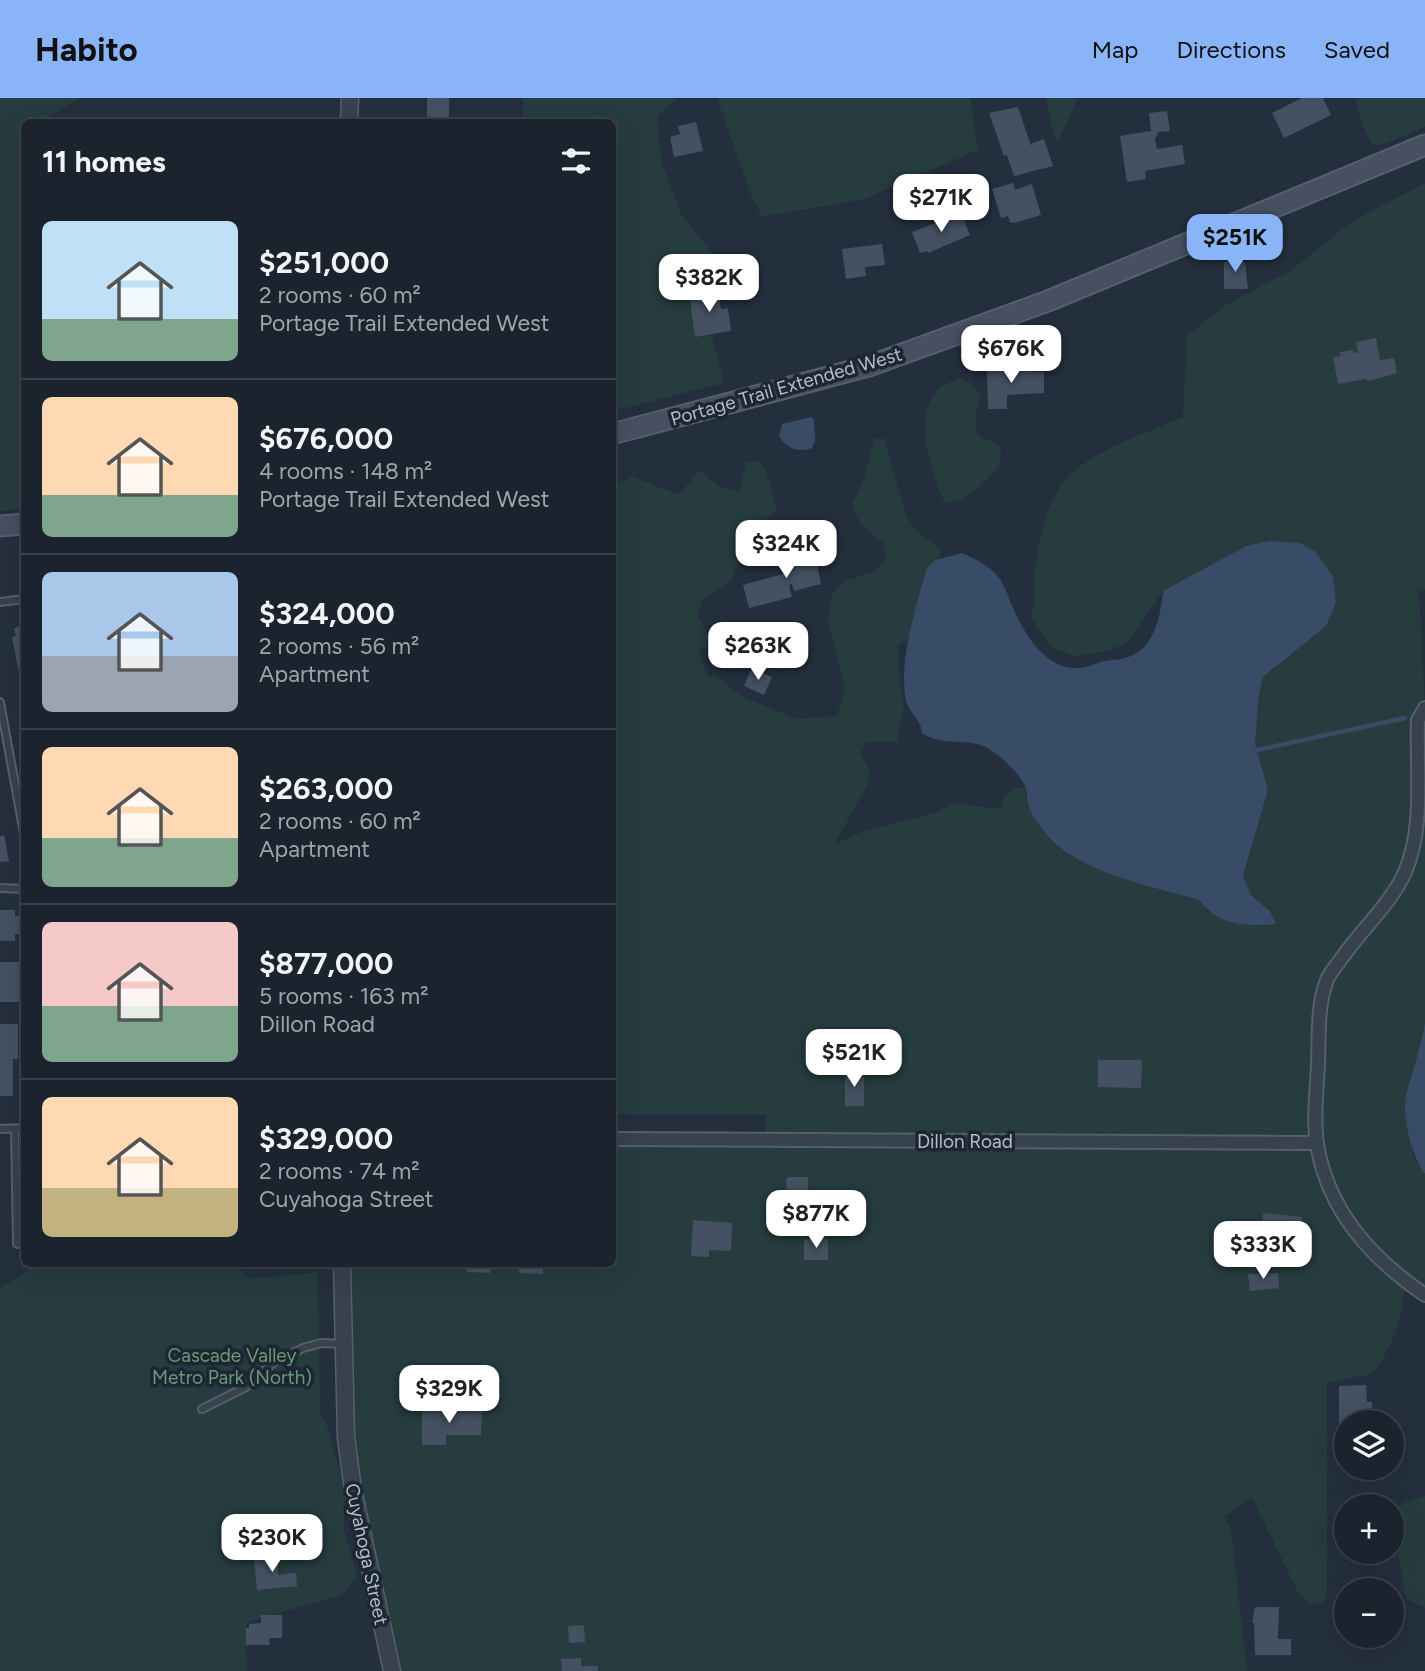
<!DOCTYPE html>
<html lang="en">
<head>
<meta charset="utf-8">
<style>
	:root { --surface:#1b232e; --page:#282f3a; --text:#f1f3f6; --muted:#a0a4aa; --line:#39404a; --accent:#8ab4f8 }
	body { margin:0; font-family:Figtree,sans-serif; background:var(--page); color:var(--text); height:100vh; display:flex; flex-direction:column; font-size:26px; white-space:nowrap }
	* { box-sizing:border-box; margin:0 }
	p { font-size:23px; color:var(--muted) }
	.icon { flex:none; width:38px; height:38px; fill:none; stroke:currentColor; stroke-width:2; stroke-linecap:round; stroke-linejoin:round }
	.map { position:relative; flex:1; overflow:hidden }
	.details { position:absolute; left:21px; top:21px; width:595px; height:1148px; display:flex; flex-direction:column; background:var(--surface); border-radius:10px; box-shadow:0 7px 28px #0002,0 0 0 2px var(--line) }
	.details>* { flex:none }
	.buttons { position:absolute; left:1334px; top:1312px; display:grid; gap:14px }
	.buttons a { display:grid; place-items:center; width:70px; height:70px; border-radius:50%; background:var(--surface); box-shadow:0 7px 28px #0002,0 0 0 2px var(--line); font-size:35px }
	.price { position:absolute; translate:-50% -60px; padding:0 16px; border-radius:14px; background:#fff; color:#222; font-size:23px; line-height:46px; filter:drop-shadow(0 2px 4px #0008) }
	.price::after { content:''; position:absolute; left:50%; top:42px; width:21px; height:16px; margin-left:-10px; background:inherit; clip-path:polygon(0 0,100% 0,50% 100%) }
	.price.selected { background:var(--accent); color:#111 }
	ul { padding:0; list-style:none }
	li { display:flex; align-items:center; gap:21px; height:175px; padding:0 21px }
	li+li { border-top:2px solid var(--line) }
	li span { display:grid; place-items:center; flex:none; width:196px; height:140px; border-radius:10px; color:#555 }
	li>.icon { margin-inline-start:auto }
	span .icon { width:84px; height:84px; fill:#fffc; stroke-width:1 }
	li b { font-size:30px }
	h2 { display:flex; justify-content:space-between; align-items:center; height:84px; padding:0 21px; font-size:30px }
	header { display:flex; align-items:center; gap:42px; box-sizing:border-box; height:98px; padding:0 35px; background:var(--accent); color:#111 }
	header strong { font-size:33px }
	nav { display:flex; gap:38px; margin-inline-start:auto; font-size:24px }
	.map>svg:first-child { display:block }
	.green { fill:#263c3f }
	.water { fill:#394c67 }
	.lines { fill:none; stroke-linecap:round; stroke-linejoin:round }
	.stream { stroke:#394c67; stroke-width:4.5 }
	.building { fill:#455162 }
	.service-casing { stroke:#565f6c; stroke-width:10 }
	.minor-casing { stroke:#565f6c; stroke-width:16 }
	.tertiary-casing { stroke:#565f6c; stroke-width:19 }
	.secondary-casing { stroke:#565f6c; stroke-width:23 }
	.service { stroke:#38414e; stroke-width:6 }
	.minor { stroke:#38414e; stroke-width:12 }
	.tertiary { stroke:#38414e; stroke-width:16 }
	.secondary { stroke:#465061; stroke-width:19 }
	.labels { text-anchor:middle; stroke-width:7; stroke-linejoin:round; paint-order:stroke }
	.street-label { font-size:19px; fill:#b4bcc9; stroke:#1d2633 }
	.park-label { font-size:19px; fill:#6b9a76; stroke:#1d2633 }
</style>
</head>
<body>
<header>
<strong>Habito</strong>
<nav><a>Map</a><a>Directions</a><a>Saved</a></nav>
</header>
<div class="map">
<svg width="1425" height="1573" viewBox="0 0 1425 1573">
	<rect width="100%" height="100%" fill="#242f3e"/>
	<!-- green -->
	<path class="green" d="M 0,0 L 80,0 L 40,24 L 24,24 L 24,410 L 0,413 Z
		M 523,0 L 677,0 L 657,18 L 661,62 L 681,116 L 718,162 C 692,177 694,199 696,226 L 713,241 L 724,285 L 613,313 L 612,24 L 523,24 Z
		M 717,0 L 970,0 L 978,52 L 864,101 L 762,119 L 751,97 Z
		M 1046,0 L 1078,0 L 1059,41 L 1054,40 Z
		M 1356,0 L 1425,0 L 1425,29 L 1381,47 L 1372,47 L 1360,20 Z
		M 1425,85 L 1425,492 L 1419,493 L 1425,610 L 1417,686 L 1425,687 L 1425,924 L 1419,958 L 1405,1000 L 1413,1057 L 1425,1076 L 1425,1197 L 1406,1184 C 1402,1219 1394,1249 1372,1276 L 1327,1284 L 1327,1496 L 1324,1505 L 1310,1506 L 1298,1494 L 1252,1400 L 1224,1418 L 1231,1431 L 1247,1573 L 392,1573 L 353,1392 L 342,1166 L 612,1166 L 613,1041 L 766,1042 L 766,1017 L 613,1016 L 612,390 L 631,378 L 679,397 L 700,372 L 719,389 L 739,393 L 746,365 L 758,363 L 765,371 L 777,410 L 768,420 L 760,439 L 740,461 L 731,482 L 702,502 L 698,517 L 713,547 L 698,552 L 708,578 L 717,579 L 745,600 L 798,621 L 837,618 L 845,590 L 828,521 L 833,494 L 845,483 L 874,473 L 886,462 L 884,446 C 867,429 861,432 852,407 L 865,378 L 874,341 L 884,340 L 906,417 L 914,430 L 941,453 L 938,462 L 927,469 L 909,540 L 898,548 L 900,585 L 904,607 L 897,644 L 867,644 L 860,656 L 868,668 L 869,684 L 834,747 L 861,734 L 935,715 L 953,705 L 1002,711 L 1001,703 L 1012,691 L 1025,689 L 1029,709 L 1084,765 L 1199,803 L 1207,814 L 1270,812 L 1251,797 L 1243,778 L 1268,692 L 1255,646 L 1259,597 L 1263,579 L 1278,568 L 1246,448 L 1163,493 L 1127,545 L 1107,553 L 1073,558 L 1051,549 L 1031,520 C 1037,499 1032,479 1037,457 C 1041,433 1049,402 1065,382 C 1091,353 1148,334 1183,319 L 1187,237 L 1226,207 L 1292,172 L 1351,124 Z
		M 959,280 L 971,285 L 981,297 C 975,312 973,323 979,338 L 1001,348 L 999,369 C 983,384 968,403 945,405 C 932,375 910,317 940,290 C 945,286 953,283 959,280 Z
		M 38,1166 L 214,1166 L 242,1172 L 249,1181 L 318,1174 L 320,1315 L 326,1325 L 344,1387 L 344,1432 L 357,1478 L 342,1497 L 246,1524 L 247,1573 L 0,1573 L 0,1190 Z
		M 1425,1398 L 1425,1510 L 1408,1502 C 1400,1485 1403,1481 1400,1464 C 1396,1446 1390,1434 1392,1415 L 1404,1405 Z"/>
	<!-- water -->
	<path class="water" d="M 811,319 L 814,322 L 815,343 L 812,350 C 798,355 787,351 779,338 L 782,326 Z
		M 1270,443 L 1300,445 L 1316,454 L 1333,479 L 1336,504 L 1326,528 L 1263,579 L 1259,597 L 1255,646 L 1268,692 L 1243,778 L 1251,797 L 1270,813 L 1276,826 C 1248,829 1216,827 1199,802 C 1152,788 1074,774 1044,733 C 1038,726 1030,715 1028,705 C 1027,701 1027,694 1026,690 C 1020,676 1001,658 989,651 C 969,638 945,650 922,635 C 922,622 909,615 906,602 C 898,564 917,506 927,469 L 936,462 L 962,455 C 972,459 987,467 994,474 C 1004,483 1008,500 1014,512 C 1025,537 1046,571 1077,570 C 1090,570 1100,562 1113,562 C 1152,560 1160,525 1163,493 L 1246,448 Z
		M 1425,924 L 1425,1076 C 1413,1061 1401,1017 1406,998 C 1412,973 1421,950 1425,924 Z"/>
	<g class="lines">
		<!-- stream -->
		<path class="stream" d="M 1257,652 L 1405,620"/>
	</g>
	<!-- building -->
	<path class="building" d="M 427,0 L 449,0 L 449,24 L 427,24 Z
		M 1302,0 L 1323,0 L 1331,17 L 1284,40 L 1272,15 Z
		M 1018,9 L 1031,48 L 1032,45 L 1044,41 L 1053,68 L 1014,78 L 1007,57 L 1004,58 L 989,15 Z
		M 1167,13 L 1170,33 L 1158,34 L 1155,41 L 1157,51 L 1182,47 L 1185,66 L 1145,73 L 1146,81 L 1127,84 L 1120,38 L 1151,33 L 1149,15 Z
		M 696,24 L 703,53 L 674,59 L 670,39 L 680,36 L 678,28 Z
		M 1013,85 L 1015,92 L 1032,86 L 1041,117 L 1014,125 L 1010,124 L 1008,118 L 1001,120 L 992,91 Z
		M 961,115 L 970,137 L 928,155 L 927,153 L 920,155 L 912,134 Z
		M 882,146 L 885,167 L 865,169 L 866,178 L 846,181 L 842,151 Z
		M 1227,159 L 1241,159 L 1241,164 L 1245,164 L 1248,191 L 1224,191 L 1224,164 L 1227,164 Z
		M 718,191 L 721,211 L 728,210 L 731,233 L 695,239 L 689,195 Z
		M 1376,240 L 1380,262 L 1394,260 L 1397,275 L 1369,283 L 1365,281 L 1338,286 L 1333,259 L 1341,258 L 1340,254 L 1353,252 L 1353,255 L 1358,254 L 1356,244 Z
		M 990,267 L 1005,267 L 1005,272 L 1044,274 L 1044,295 L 1007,297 L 1007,311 L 988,311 L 987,272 L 990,272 Z
		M 814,450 L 821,486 L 794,493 L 792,486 L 789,487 L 792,499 L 749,510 L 743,487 L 790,474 L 786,456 Z
		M 24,528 L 24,594 L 23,595 L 12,539 L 16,538 L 14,530 Z
		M 752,570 L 772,579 L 764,597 L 744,588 Z
		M 4,737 L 9,763 L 0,764 L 0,738 Z
		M 0,812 L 15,812 L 15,818 L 24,818 L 24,836 L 15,836 L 15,843 L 0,843 Z
		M 0,864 L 20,864 L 20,904 L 0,904 Z
		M 0,926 L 18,926 L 18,961 L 13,961 L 13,998 L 0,998 Z
		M 840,935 L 858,935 L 858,951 L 840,951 Z
		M 1098,962 L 1142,962 L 1141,990 L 1098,989 Z
		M 845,974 L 864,974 L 864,1008 L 845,1008 Z
		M 788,1079 L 808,1079 L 809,1114 L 788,1115 L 786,1082 Z
		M 1263,1115 L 1302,1119 L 1295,1160 L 1280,1159 L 1281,1154 L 1277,1153 L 1278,1146 L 1274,1145 L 1275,1138 L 1261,1136 Z
		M 693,1122 L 732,1125 L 731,1153 L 709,1152 L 709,1159 L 691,1158 Z
		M 804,1141 L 828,1141 L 828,1162 L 804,1162 Z
		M 228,1166 L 268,1166 L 268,1168 L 228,1169 Z
		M 468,1166 L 491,1166 L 490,1175 L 467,1174 Z
		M 519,1166 L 550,1166 L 550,1170 L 543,1170 L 543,1176 L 519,1175 Z
		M 1278,1175 L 1279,1190 L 1250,1193 L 1248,1176 Z
		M 1366,1287 L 1367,1304 L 1372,1304 L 1372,1313 L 1367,1313 L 1366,1325 L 1346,1325 L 1346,1331 L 1339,1331 L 1339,1288 Z
		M 422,1313 L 482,1313 L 481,1337 L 446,1337 L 446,1347 L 422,1347 Z
		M 278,1456 L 278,1477 L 296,1475 L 297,1488 L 257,1492 L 254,1459 Z
		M 1255,1509 L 1279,1509 L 1278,1541 L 1291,1541 L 1291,1557 L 1255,1557 L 1254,1525 L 1252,1525 Z
		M 261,1517 L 282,1517 L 282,1540 L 269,1540 L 270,1547 L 246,1547 L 246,1530 L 249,1530 L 249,1526 L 261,1525 Z
		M 584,1527 L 585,1544 L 569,1545 L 568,1528 Z
		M 581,1560 L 581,1568 L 598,1568 L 598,1573 L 562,1573 L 561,1561 Z"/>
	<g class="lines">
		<defs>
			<path id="service" d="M 0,504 L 24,501
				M 0,604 L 24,736
				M 0,790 L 24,791
				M 0,1031 L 24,1030
				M 15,1031 L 17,1146
				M 202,1311 L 246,1289 L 274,1264 L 303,1250 L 321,1245 L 343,1246"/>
			<path id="minor" d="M 1425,610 L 1418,622 C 1416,671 1425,728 1405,774 C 1391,806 1359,834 1339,864 C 1335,869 1329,876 1327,882 C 1317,907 1319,939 1318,966 C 1317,991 1313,1021 1317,1046 C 1328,1113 1371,1160 1425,1197
				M 612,1041 L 1317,1045"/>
			<path id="tertiary" d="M 349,24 L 350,0
				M 342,1166 L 346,1339 L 353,1392 L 392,1573"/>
			<path id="secondary" d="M 612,336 L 869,268 L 1048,203 L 1425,47
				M 0,428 L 24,426"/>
		</defs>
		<!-- service casing -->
		<use href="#service" class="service-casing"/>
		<!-- minor casing -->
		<use href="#minor" class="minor-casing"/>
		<!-- tertiary casing -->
		<use href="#tertiary" class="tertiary-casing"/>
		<!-- secondary casing -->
		<use href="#secondary" class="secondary-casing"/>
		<!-- service -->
		<use href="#service" class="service"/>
		<!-- minor -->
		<use href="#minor" class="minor"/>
		<!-- tertiary -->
		<use href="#tertiary" class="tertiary"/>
		<!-- secondary -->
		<use href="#secondary" class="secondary"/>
	</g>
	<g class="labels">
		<!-- street labels -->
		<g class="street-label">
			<text transform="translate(786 288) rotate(-16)" y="7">Portage Trail Extended West</text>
			<text x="965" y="1050">Dillon Road</text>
			<text transform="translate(367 1456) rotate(78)" y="7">Cuyahoga Street</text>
		</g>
		<!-- park labels -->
		<g class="park-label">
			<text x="232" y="1264">Cascade Valley<tspan x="232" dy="22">Metro Park (North)</tspan></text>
		</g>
	</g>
</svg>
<div class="buttons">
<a><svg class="icon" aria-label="layers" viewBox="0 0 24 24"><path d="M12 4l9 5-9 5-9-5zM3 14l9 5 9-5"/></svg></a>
<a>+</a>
<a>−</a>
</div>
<b class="price" style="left:941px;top:136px">$271K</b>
<b class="price selected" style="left:1235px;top:176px">$251K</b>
<b class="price" style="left:709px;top:216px">$382K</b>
<b class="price" style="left:1011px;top:287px">$676K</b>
<b class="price" style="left:786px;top:482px">$324K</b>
<b class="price" style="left:758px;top:584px">$263K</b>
<b class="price" style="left:854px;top:991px">$521K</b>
<b class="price" style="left:816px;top:1152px">$877K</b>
<b class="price" style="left:1263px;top:1183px">$333K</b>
<b class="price" style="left:449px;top:1327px">$329K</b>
<b class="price" style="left:272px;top:1476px">$230K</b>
<section class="details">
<h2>11 homes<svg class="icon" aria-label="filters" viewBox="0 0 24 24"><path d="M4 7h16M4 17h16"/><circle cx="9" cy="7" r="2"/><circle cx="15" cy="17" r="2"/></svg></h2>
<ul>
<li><span style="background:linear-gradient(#bfe0f5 70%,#7fa58c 0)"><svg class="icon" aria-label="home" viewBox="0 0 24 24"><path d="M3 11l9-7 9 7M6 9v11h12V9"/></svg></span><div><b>$251,000</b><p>2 rooms · 60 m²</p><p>Portage Trail Extended West</p></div></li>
<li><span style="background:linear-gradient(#ffd9b3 70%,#7fa58c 0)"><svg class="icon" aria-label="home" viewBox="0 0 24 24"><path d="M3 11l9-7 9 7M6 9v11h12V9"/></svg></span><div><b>$676,000</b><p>4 rooms · 148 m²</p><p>Portage Trail Extended West</p></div></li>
<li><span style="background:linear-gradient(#a9c7e8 60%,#9aa5b1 0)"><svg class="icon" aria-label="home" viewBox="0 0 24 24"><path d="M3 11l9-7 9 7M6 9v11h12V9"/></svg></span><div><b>$324,000</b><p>2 rooms · 56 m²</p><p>Apartment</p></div></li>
<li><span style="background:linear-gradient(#ffd9b3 65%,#7fa58c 0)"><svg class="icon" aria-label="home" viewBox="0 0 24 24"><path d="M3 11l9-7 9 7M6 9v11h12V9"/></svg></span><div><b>$263,000</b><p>2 rooms · 60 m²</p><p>Apartment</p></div></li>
<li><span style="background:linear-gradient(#f6c9c9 60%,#7fa58c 0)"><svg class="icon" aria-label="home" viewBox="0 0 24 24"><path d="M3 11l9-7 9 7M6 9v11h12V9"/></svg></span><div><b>$877,000</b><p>5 rooms · 163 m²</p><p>Dillon Road</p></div></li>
<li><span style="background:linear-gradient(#ffd9b3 65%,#c2b280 0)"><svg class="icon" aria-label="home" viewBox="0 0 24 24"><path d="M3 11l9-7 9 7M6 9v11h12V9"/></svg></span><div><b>$329,000</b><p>2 rooms · 74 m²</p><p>Cuyahoga Street</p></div></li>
</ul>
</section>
</div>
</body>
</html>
